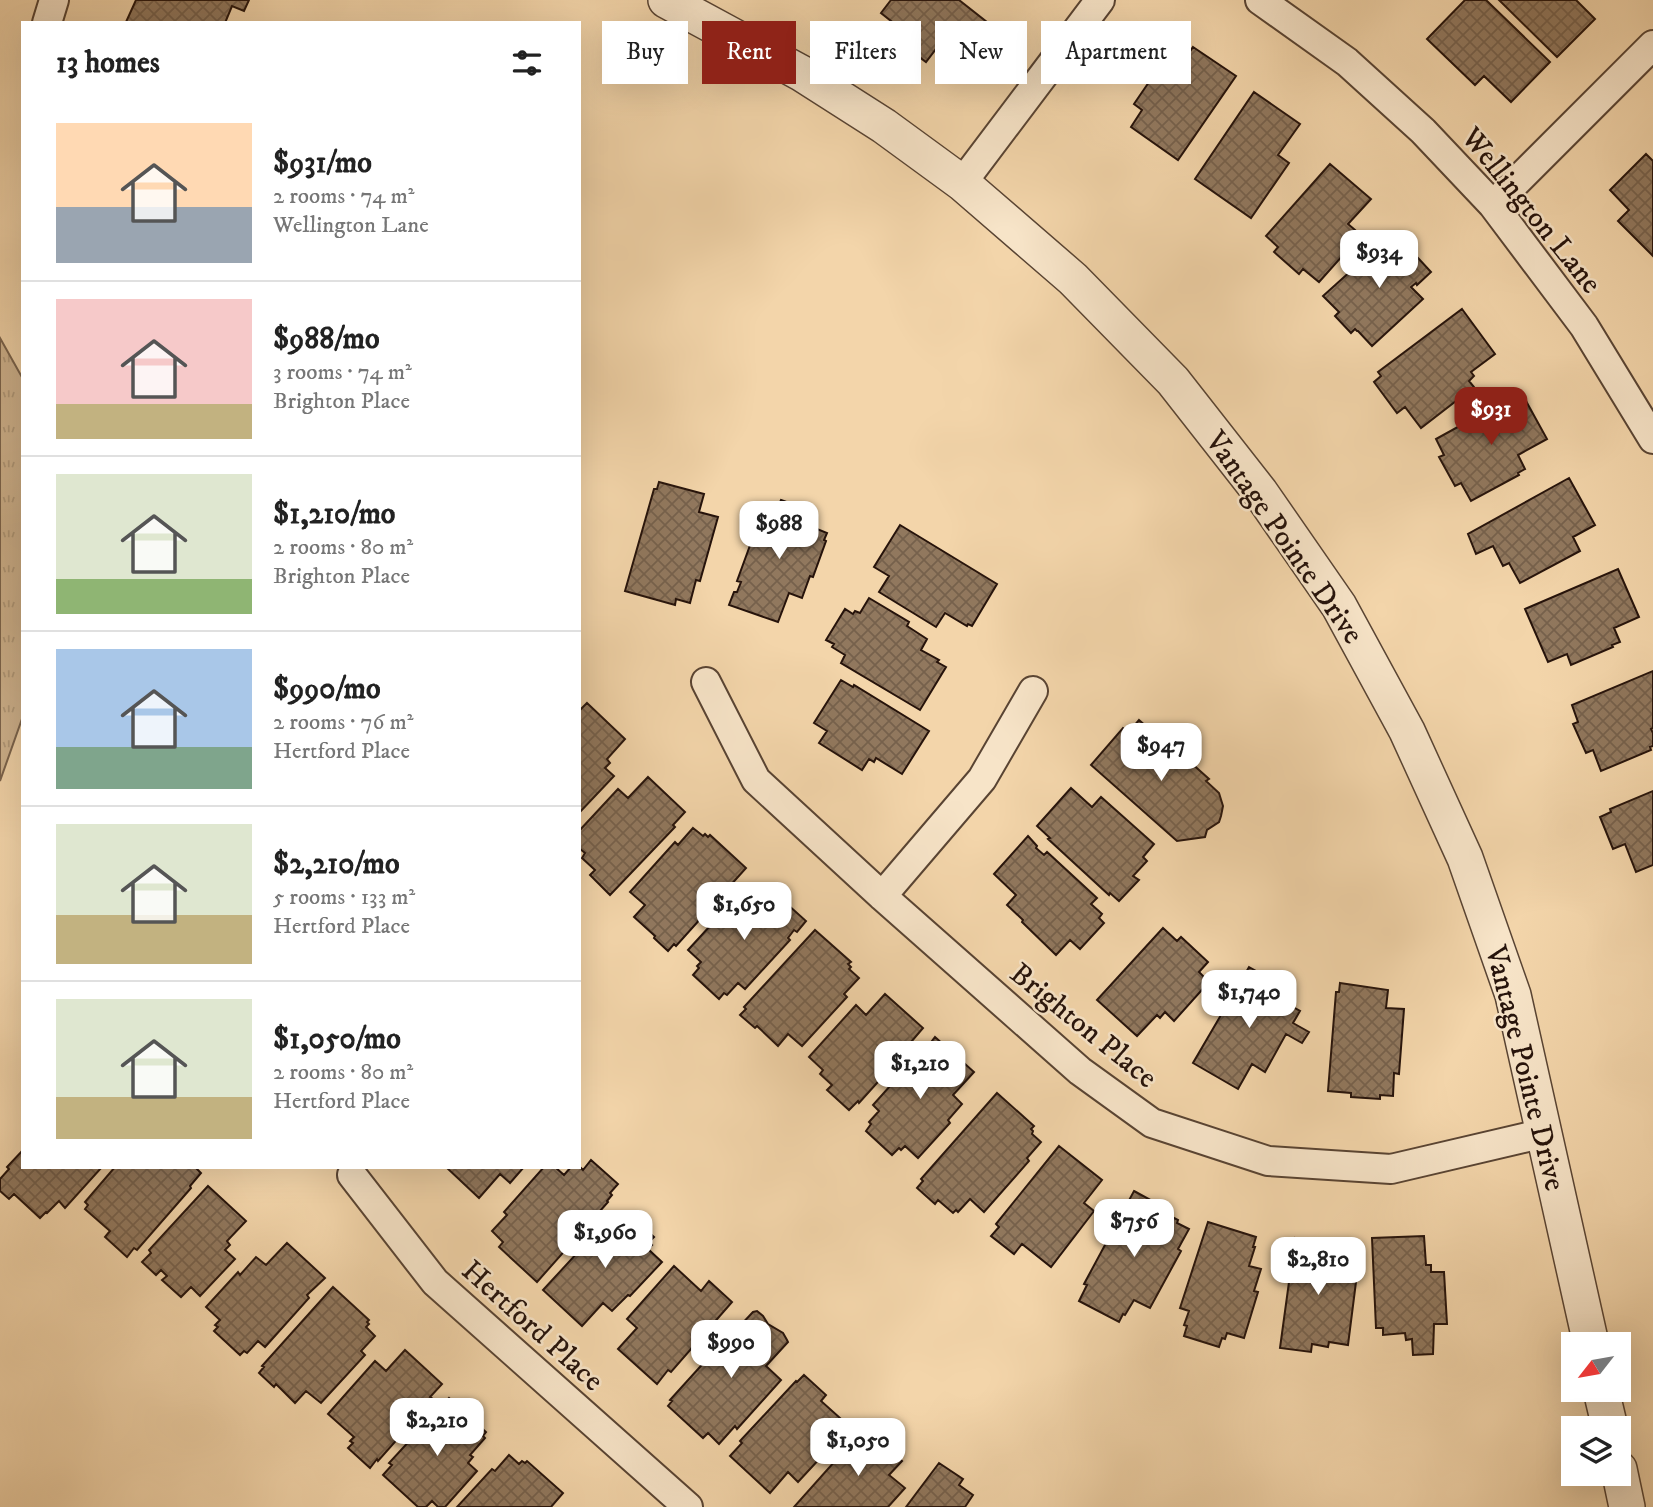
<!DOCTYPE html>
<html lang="en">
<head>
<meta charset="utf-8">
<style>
	:root { --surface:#fff; --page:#f2f2f2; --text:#222; --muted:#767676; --line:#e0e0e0; --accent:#8f2418 }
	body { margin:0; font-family:"IM FELL DW Pica",serif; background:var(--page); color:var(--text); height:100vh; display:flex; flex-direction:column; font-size:26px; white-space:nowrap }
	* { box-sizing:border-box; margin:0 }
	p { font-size:23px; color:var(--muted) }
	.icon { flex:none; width:38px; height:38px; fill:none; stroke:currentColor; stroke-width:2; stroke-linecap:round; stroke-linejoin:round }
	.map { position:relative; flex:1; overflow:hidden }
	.panel { position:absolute; left:21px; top:21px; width:560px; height:1148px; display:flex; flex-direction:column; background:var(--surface); border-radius:0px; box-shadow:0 7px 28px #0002 }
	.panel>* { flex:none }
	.banner { position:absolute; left:602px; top:21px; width:665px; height:63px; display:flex; gap:14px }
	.needle { width:46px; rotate:239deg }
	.fabs { position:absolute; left:1561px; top:1332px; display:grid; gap:14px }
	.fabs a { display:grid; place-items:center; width:70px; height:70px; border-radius:0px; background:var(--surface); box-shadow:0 7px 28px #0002; font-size:35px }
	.price { position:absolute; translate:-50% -60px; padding:0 16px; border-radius:14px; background:#fff; color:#222; font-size:23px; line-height:46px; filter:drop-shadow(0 2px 4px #0008) }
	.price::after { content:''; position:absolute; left:50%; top:42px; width:21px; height:16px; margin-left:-10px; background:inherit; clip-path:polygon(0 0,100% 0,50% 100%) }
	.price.selected { background:var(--accent); color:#fff }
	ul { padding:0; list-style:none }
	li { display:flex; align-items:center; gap:21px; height:175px; padding:0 35px }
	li+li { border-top:2px solid var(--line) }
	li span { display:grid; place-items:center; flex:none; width:196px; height:140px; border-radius:0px; color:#555 }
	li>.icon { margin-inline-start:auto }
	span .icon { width:84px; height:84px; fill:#fffc; stroke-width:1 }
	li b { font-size:30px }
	h2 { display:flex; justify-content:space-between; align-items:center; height:84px; padding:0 35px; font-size:30px }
	.tag { padding:0 24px; border-radius:0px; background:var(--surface); box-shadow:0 7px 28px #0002; font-size:24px; line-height:63px }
	.tag.selected { background:var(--accent); color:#fff }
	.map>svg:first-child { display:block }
	.grass { fill:url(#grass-tufts); stroke:#7b644d; stroke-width:2 }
	.building { fill:url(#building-cross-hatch); stroke:#26130b; stroke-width:2 }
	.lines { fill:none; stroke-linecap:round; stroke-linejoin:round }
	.minor-casing { stroke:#594433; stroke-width:32 }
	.tertiary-casing { stroke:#594433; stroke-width:38 }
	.minor { stroke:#f7e4c8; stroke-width:28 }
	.tertiary { stroke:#f7e4c8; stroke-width:35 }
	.labels { text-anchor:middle; stroke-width:5; stroke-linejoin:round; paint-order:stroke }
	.street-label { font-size:30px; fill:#26130b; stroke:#f7e4c8 }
</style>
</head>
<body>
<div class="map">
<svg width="1653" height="1507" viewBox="0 0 1653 1507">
	<defs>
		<pattern id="grass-tufts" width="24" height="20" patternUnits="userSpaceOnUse" patternTransform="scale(1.75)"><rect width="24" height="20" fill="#d0b48f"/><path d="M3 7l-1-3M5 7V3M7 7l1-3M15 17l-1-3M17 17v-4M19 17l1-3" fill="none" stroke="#b29a7a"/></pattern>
		<pattern id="building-cross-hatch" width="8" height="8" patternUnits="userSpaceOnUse" patternTransform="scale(1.75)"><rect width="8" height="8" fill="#91785e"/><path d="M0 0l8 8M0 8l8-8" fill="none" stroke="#76614c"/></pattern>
	</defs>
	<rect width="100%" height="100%" fill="#f3d5aa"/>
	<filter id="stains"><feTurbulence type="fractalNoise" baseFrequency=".00286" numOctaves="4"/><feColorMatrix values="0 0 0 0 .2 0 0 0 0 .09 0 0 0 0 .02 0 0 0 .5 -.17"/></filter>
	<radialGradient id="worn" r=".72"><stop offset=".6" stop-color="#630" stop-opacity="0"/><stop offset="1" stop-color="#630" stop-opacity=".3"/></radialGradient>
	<!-- grass -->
	<path class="grass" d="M 0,338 L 23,379 L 23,716 L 0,781 Z"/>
	<!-- building -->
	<path class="building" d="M 136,0 L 249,0 L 244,11 L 232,6 L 225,23 L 127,23 L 126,22 Z
		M 891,0 L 959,0 L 997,30 L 965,71 L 936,49 L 926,62 L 889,34 L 896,25 L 881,13 Z
		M 1465,0 L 1486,0 L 1550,62 L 1511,102 L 1484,76 L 1475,85 L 1427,39 Z
		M 1499,0 L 1576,0 L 1595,19 L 1557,57 Z
		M 1193,47 L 1236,76 L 1178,160 L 1131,127 L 1142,110 L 1134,104 L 1164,60 L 1178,69 Z
		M 1254,92 L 1300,124 L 1278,155 L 1289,163 L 1251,218 L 1195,179 Z
		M 1646,154 L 1653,161 L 1653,256 L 1618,221 L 1629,210 L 1610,190 Z
		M 1330,164 L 1371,199 L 1348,224 L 1361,235 L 1319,282 L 1303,269 L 1299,274 L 1274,252 L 1278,247 L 1266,236 Z
		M 1394,232 L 1431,272 L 1417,285 L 1416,283 L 1411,287 L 1423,299 L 1372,346 L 1358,331 L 1357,331 L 1355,329 L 1351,333 L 1335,316 L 1339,312 L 1323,296 Z
		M 1462,309 L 1495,354 L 1471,372 L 1474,376 L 1469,381 L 1474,387 L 1421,428 L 1405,407 L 1397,413 L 1374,382 L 1381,376 L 1378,372 Z
		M 1521,392 L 1547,439 L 1518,455 L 1525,469 L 1518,473 L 1519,475 L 1471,501 L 1461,483 L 1455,486 L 1439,457 L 1444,455 L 1436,439 Z
		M 1569,478 L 1595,525 L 1573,537 L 1580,551 L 1520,583 L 1509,563 L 1503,566 L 1493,546 L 1476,554 L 1468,534 Z
		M 659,482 L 704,494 L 699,512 L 718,517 L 700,581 L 696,580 L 690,603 L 676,599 L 675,605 L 625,591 L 654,489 L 657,489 Z
		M 781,500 L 814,512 L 811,519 L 814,520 L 812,527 L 827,533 L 824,540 L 826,541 L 813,577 L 810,576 L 802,598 L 789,593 L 778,622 L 729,605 L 734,592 L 737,592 L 741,582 L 737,581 L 760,518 L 768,521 L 774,506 L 778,507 Z
		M 900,525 L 997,584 L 972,626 L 968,624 L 967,626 L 945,613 L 936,627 L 879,592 L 889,576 L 874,567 Z
		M 1618,569 L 1639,617 L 1614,628 L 1620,642 L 1612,645 L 1613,647 L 1571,665 L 1567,654 L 1548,662 L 1525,609 Z
		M 869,598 L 909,622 L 907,626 L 927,639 L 921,650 L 939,660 L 937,662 L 946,667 L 920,710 L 841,663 L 845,655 L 832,647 L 834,644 L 826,640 L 845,609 L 853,614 L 855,611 L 860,613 Z
		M 1653,671 L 1653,728 L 1651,729 L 1653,733 L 1653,746 L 1650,747 L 1651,750 L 1601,771 L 1593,750 L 1586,753 L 1573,724 L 1578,722 L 1572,705 Z
		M 841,680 L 853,687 L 854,685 L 929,731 L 902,774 L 876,758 L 874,762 L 869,759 L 862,770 L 819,743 L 827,731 L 814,723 Z
		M 587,703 L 625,739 L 607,759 L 610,763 L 605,768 L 614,776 L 579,813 L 579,711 Z
		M 1139,720 L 1157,736 L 1159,734 L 1209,779 L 1206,781 L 1219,793 L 1223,806 L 1221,816 L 1219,822 L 1207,830 L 1205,837 L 1177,841 L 1091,765 L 1123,728 L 1129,732 Z
		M 648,777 L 685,812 L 673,825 L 675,827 L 610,895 L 590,875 L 595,870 L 582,858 L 585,853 L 579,848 L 579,831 L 618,789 L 628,798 Z
		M 1071,788 L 1092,807 L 1101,797 L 1154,844 L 1143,857 L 1147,861 L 1133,876 L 1139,880 L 1119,901 L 1110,893 L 1109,895 L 1048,839 L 1050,838 L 1037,826 Z
		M 1653,791 L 1653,865 L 1636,872 L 1625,844 L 1613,849 L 1600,817 L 1611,812 L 1610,809 Z
		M 693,828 L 703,836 L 705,834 L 708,837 L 710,835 L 746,868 L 676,946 L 674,944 L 668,951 L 654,938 L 655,936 L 634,917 L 645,905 L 630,892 L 675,842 L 678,845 Z
		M 1028,836 L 1037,846 L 1036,848 L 1044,855 L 1047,852 L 1097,898 L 1091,904 L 1102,914 L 1099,918 L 1104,923 L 1080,949 L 1070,940 L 1056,955 L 1022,922 L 1023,920 L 1007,905 L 1016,895 L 994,874 Z
		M 767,886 L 806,921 L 797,932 L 794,930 L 788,938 L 790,940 L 745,989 L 738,983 L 727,995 L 724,993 L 719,999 L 693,975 L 699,968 L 697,966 L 701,962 L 688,950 L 720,915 L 722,916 L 737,900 L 747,908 Z
		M 1163,928 L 1177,941 L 1181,937 L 1208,962 L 1199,972 L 1209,982 L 1174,1021 L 1165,1012 L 1160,1018 L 1157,1015 L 1137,1036 L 1097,1000 Z
		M 815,930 L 851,962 L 848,964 L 851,967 L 849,969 L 859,978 L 844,994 L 847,997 L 802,1046 L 788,1034 L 778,1046 L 757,1026 L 755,1028 L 740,1015 L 746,1009 L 744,1007 Z
		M 1249,967 L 1274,981 L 1271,987 L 1286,995 L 1282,1001 L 1300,1011 L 1293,1023 L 1309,1032 L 1302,1043 L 1286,1034 L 1265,1072 L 1252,1064 L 1238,1089 L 1193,1063 Z
		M 1340,983 L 1388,990 L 1386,1008 L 1404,1009 L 1399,1074 L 1394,1073 L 1393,1096 L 1380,1095 L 1380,1099 L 1351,1097 L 1351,1093 L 1328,1091 L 1336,992 L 1339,992 Z
		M 885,994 L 923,1028 L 911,1042 L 913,1043 L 859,1103 L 858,1101 L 849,1110 L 827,1090 L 832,1085 L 820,1074 L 823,1070 L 809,1057 L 856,1005 L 866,1015 Z
		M 935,1037 L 974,1072 L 953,1095 L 962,1104 L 948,1120 L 950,1123 L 918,1158 L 905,1146 L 901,1150 L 899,1148 L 892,1155 L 866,1131 L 871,1124 L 869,1122 L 879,1111 L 873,1105 L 917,1056 L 919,1058 Z
		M 997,1093 L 1034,1126 L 1031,1129 L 1033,1131 L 1032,1134 L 1041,1142 L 1027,1158 L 1029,1161 L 984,1212 L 970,1199 L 958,1212 L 956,1210 L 953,1213 L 938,1200 L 935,1204 L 917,1188 L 923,1181 L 921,1179 Z
		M 1059,1146 L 1102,1180 L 1084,1203 L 1094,1211 L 1051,1267 L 1022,1244 L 1014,1254 L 991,1236 L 999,1227 L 996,1224 Z
		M 23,1150 L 23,1167 L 102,1167 L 65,1208 L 59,1201 L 47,1213 L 46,1212 L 40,1218 L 14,1194 L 9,1199 L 0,1191 L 0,1179 L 9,1169 L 7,1167 Z
		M 591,1160 L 618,1184 L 610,1193 L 612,1195 L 607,1201 L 608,1202 L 537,1282 L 499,1247 L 503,1242 L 492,1231 L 507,1215 L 504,1212 L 544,1167 L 555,1167 L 564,1175 L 571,1167 L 579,1166 L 583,1170 Z
		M 115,1167 L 195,1167 L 201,1173 L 190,1186 L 191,1188 L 137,1250 L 134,1248 L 127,1257 L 105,1237 L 110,1231 L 85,1209 L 88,1205 L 85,1202 Z
		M 446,1167 L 524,1167 L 510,1183 L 500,1174 L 479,1198 Z
		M 208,1186 L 246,1221 L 227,1241 L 230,1245 L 225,1250 L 235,1259 L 200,1296 L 191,1287 L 181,1297 L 162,1280 L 167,1276 L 161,1270 L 156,1275 L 142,1262 L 151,1253 L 149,1250 Z
		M 1134,1191 L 1158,1204 L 1155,1208 L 1178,1220 L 1177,1223 L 1189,1229 L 1178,1249 L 1181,1251 L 1150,1308 L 1134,1300 L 1125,1315 L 1123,1314 L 1119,1322 L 1079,1301 L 1087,1285 L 1084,1284 Z
		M 628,1213 L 654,1237 L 649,1242 L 652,1245 L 648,1249 L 662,1262 L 630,1296 L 628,1295 L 612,1311 L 603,1303 L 582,1326 L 543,1290 L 604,1224 L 611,1230 Z
		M 1208,1222 L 1256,1237 L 1253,1247 L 1255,1247 L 1249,1266 L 1261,1269 L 1254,1291 L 1258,1292 L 1244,1338 L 1227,1333 L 1225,1339 L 1222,1338 L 1219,1347 L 1184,1336 L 1187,1326 L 1184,1325 L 1189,1311 L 1180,1308 Z
		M 1424,1236 L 1426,1265 L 1431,1265 L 1431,1272 L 1444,1272 L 1447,1324 L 1434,1324 L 1433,1354 L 1413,1355 L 1412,1339 L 1406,1340 L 1405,1333 L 1383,1335 L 1383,1328 L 1376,1328 L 1372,1238 Z
		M 1295,1238 L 1345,1245 L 1342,1272 L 1357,1274 L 1348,1345 L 1329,1342 L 1328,1347 L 1312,1344 L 1311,1352 L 1280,1348 Z
		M 287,1243 L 325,1278 L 307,1295 L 309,1298 L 265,1347 L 258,1341 L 247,1353 L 244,1351 L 240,1355 L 214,1331 L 218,1327 L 215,1325 L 220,1320 L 206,1307 L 238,1272 L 240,1275 L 256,1257 L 266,1265 Z
		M 674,1266 L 701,1291 L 709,1281 L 732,1302 L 671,1372 L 668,1370 L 657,1384 L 618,1349 L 637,1328 L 627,1319 Z
		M 333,1287 L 369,1320 L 367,1322 L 369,1324 L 366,1327 L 375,1336 L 361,1351 L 365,1355 L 321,1403 L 306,1391 L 295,1403 L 276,1384 L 274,1387 L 259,1373 L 264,1367 L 262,1366 Z
		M 757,1311 L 763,1316 L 768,1324 L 783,1333 L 787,1340 L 788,1342 L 766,1366 L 781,1380 L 737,1429 L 735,1426 L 719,1444 L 708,1433 L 703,1438 L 668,1406 L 672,1401 L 670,1400 L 737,1326 L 738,1328 L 753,1312 Z
		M 405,1350 L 442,1384 L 430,1397 L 433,1399 L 378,1461 L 377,1459 L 370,1468 L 348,1448 L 353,1443 L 350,1441 L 354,1437 L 328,1414 L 375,1361 L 386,1371 Z
		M 804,1375 L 826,1395 L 821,1401 L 840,1418 L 838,1420 L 847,1429 L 798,1482 L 788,1472 L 770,1493 L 730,1456 L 742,1443 L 740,1441 L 796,1381 L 797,1382 Z
		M 449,1398 L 486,1432 L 483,1436 L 485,1438 L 470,1455 L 473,1457 L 468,1463 L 477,1471 L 445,1507 L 438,1507 L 432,1501 L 426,1507 L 418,1507 L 383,1475 L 392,1465 L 389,1463 Z
		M 867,1430 L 902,1461 L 889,1475 L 905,1488 L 888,1507 L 794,1507 L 861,1432 L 863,1435 Z
		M 509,1455 L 519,1464 L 522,1461 L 525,1463 L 527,1461 L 563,1493 L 551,1507 L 457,1507 L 492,1469 L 495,1471 Z
		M 939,1463 L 963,1479 L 959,1485 L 973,1495 L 965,1507 L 906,1507 Z"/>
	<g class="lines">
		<defs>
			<path id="minor" d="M 1260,0 L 1347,62 L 1423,131 L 1493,205 L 1584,326 L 1653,439
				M 47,23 L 54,0
				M 962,183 L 1100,0
				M 1493,205 L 1653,45
				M 706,682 L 756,780 L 882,896 L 1080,1071 L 1152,1123 L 1268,1161 L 1391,1169 L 1545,1133
				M 882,896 L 982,779 L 1033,691
				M 352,1175 L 435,1282 L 688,1507"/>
			<path id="tertiary" d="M 666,0 L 801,73 L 884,126 L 962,183 L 1073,279 L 1173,381 L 1260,492 L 1339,606 L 1407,731 L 1465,858 L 1513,995 L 1591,1344
				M 1601,1390 L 1610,1428
				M 1619,1469 L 1627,1507"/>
		</defs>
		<!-- minor casing -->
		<use href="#minor" class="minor-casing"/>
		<!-- tertiary casing -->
		<use href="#tertiary" class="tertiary-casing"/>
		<!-- minor -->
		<use href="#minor" class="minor"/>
		<!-- tertiary -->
		<use href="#tertiary" class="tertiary"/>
	</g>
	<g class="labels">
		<!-- street labels -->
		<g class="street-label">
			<text transform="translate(1532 210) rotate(51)" y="10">Wellington Lane</text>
			<text transform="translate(1285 537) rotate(55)" y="10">Vantage Pointe Drive</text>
			<text transform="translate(1084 1025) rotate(39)" y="10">Brighton Place</text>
			<text transform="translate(1526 1068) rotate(76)" y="10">Vantage Pointe Drive</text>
			<text transform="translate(533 1325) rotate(42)" y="10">Hertford Place</text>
		</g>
	</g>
	<rect width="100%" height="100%" filter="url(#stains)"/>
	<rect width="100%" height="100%" fill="url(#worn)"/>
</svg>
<div class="fabs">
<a><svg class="needle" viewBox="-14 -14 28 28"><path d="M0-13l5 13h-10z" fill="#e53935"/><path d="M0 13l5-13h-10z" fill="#767676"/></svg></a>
<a><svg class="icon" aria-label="layers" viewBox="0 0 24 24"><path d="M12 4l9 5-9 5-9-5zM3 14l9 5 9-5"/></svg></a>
</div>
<b class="price" style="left:1379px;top:290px">$934</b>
<b class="price selected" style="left:1491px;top:447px">$931</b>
<b class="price" style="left:779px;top:561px">$988</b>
<b class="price" style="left:1161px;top:783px">$947</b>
<b class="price" style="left:744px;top:942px">$1,650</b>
<b class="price" style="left:1249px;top:1030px">$1,740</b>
<b class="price" style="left:920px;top:1101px">$1,210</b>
<b class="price" style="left:1134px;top:1259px">$756</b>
<b class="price" style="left:605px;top:1270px">$1,960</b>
<b class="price" style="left:1318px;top:1297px">$2,810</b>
<b class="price" style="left:731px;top:1380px">$990</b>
<b class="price" style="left:437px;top:1458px">$2,210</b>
<b class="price" style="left:858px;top:1478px">$1,050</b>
<div class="banner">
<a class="tag">Buy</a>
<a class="tag selected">Rent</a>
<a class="tag">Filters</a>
<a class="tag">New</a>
<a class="tag">Apartment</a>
</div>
<section class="panel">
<h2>13 homes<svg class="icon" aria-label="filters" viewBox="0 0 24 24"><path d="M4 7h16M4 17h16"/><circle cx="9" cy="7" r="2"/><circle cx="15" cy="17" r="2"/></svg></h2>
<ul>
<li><span style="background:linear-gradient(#ffd9b3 60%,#9aa5b1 0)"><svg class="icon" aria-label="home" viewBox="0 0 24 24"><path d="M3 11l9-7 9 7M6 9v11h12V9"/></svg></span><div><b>$931/mo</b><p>2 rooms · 74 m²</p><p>Wellington Lane</p></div></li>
<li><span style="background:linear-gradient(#f6c9c9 75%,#c2b280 0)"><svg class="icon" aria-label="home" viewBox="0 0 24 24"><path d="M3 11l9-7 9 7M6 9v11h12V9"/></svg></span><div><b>$988/mo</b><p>3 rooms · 74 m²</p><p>Brighton Place</p></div></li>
<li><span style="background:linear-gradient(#dfe7d0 75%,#8fb573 0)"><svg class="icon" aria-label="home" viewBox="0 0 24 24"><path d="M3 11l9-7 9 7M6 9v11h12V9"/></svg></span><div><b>$1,210/mo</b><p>2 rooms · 80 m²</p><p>Brighton Place</p></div></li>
<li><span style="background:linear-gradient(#a9c7e8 70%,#7fa58c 0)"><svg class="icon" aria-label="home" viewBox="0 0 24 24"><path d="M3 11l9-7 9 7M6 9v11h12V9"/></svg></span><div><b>$990/mo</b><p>2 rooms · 76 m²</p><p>Hertford Place</p></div></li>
<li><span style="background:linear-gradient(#dfe7d0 65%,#c2b280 0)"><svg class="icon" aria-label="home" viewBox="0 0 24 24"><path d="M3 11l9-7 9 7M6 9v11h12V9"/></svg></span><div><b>$2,210/mo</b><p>5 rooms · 133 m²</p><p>Hertford Place</p></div></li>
<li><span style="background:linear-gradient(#dfe7d0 70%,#c2b280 0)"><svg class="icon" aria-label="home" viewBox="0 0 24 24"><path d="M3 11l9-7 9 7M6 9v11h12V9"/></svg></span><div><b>$1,050/mo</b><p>2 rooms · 80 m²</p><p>Hertford Place</p></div></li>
</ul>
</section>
</div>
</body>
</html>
